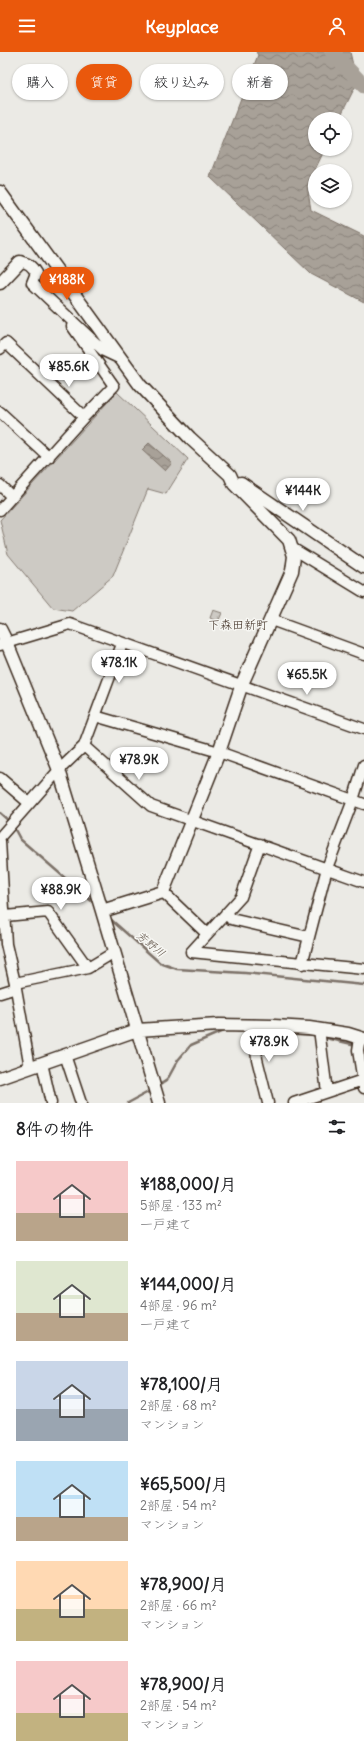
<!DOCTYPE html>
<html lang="ja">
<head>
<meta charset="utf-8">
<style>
	:root { --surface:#fff; --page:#f6f6f6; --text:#202124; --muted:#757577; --accent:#ea580c }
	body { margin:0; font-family:Delius,"Klee One",sans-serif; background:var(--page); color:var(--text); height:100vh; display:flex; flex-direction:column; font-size:15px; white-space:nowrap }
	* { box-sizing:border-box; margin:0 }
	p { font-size:13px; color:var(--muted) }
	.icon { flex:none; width:22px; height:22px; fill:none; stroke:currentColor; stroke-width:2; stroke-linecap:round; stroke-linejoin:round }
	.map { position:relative; height:1051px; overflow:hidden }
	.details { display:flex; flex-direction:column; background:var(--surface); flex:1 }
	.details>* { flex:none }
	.banner { position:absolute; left:12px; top:12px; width:340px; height:36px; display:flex; gap:8px }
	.controls { position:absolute; left:308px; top:60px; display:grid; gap:8px }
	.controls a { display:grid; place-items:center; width:44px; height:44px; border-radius:50%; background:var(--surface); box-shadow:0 1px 3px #0004; font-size:20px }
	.price { position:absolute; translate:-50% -34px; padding:0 9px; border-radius:14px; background:#fff; color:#222; font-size:13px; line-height:26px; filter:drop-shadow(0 1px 2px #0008) }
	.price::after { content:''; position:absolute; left:50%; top:24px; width:12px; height:9px; margin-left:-6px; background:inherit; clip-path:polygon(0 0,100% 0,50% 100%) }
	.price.selected { background:var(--accent); color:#fff }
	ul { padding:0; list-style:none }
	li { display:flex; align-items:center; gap:12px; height:100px; padding:0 16px }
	li span { display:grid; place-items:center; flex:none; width:112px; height:80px; border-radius:0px; color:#555 }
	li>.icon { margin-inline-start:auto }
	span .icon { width:48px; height:48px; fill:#fffc; stroke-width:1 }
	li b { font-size:17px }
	h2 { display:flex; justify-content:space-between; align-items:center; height:48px; padding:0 16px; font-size:17px }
	.pill { padding:0 14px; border-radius:18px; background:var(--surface); box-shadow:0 1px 3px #0004; font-size:14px; line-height:36px }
	.pill.selected { background:var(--accent); color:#fff }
	header { display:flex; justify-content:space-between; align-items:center; height:52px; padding:0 16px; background:var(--accent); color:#fff; font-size:18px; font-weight:800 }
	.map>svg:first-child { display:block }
	.grass { fill:url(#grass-tufts); stroke:#847a71 }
	.pitch { fill:#cdcac4; stroke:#847a71 }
	.water { fill:url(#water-waves); stroke:#7c7167 }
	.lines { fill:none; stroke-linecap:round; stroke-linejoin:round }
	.stream { stroke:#7c7167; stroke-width:2.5 }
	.river { stroke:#a8a198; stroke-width:15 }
	.minor-casing { stroke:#3b2a1e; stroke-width:13 }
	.tertiary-casing { stroke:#3b2a1e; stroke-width:15 }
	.minor { stroke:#f6f6f2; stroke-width:10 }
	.tertiary { stroke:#f6f6f2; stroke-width:12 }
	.labels { text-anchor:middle; stroke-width:3; stroke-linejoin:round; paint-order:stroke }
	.water-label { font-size:11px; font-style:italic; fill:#615449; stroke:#f6f6f2 }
	.quarter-label { font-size:12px; fill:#3b2a1e; stroke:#f6f6f2 }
</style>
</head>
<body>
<header><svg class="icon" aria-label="menu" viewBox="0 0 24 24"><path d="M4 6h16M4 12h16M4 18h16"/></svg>Keyplace<svg class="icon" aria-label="person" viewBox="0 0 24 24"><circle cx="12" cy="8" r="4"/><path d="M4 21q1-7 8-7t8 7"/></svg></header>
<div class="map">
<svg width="364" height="1051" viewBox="0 0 364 1051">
	<defs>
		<pattern id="grass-tufts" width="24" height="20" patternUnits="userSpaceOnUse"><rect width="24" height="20" fill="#cdcac4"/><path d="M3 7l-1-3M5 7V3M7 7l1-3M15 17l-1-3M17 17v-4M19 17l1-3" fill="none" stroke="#b1aea8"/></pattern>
		<pattern id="water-waves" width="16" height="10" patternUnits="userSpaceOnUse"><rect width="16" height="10" fill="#a8a198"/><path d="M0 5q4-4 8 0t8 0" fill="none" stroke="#8a837b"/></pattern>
	</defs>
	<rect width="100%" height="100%" fill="#ebeae5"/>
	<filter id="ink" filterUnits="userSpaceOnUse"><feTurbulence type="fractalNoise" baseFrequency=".025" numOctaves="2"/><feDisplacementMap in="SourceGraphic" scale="8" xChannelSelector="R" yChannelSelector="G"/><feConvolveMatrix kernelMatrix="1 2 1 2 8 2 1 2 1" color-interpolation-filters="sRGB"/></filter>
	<g filter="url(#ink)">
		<!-- grass -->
		<path class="grass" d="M 213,558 L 222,561 L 218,570 L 210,566 Z"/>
		<!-- pitch -->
		<path class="pitch" d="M 117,340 L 188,407 L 166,442 L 148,437 L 113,524 L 72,559 L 53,556 L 8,502 L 0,468 Z"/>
		<!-- water -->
		<path class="water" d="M 256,0 L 350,0 L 357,31 L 339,67 L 315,67 L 315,97 L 325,97 L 307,134 L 311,158 L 364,184 L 364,250 L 311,222 L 210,125 L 258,3 Z
			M 149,391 L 172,411 L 165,419 L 142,398 Z"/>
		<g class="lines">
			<!-- stream -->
			<path class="stream" d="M 0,761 L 10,770
				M 13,774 L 20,787 L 96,853
				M 108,865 L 160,911 L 177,917 L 245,921 L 364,933
				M 236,979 L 251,980
				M 256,980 L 317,983
				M 322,985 L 356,993
				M 158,1034 L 167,1028 L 178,1008 L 191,993 L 223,979
				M 128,1051 L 152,1038"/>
			<!-- river -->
			<path class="river" d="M 332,0 L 364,34"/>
			<defs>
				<path id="minor" d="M 20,210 C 28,210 32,214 36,221 L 32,231 L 104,299 L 121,307
					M 72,274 L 114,334 L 84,365
					M 0,297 L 6,291 L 84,365 L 0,458
					M 0,360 L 49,405
					M 0,433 L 12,445
					M 292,496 L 364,540
					M 271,568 L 364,602
					M 0,593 L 70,572 L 364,677
					M 95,664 L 219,700 L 364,752
					M 84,694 L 151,754 L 364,830
					M 0,726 L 29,751
					M 0,785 L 59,718 L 84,694 L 122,592
					M 0,789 L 6,892 L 15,931 L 30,1015
					M 260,792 L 241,845 L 191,900 L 364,917
					M 163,840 L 207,882
					M 226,861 L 231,867 L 309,885
					M 5,864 L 48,860 L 88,916
					M 302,912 L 327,816 L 353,748 L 364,713
					M 15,931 L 88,916 L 113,901
					M 0,941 L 16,936
					M 254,973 L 257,1007 L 268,1051
					M 319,977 L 327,1040
					M 360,986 L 358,998 L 364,1036
					M 65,1003 L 81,1051
					M 42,1011 L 51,1051
					M 294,1051 L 363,1028"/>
				<path id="tertiary" d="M 0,140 L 140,333 L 190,386 L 230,423 L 234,432 L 289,488 L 294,504 L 292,519 L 242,632 L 219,700 L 163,840 L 102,859 L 159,1051
					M 0,231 L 20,210
					M 241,431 L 364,515
					M 0,577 L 7,591 L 59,718 L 102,859
					M 0,1026 L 137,978 L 219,973 L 274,974 L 309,976 L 348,982 L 364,987"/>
			</defs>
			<!-- minor casing -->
			<use href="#minor" class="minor-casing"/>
			<!-- tertiary casing -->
			<use href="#tertiary" class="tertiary-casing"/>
			<!-- minor -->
			<use href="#minor" class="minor"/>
			<!-- tertiary -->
			<use href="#tertiary" class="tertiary"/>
		</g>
	</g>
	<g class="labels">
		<!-- water labels -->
		<g class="water-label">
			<text transform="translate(151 892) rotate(40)" y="4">芳野川</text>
		</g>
		<!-- quarter labels -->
		<g class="quarter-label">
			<text x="238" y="577">下森田新町</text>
		</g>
	</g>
</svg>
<div class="controls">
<a><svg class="icon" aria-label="locate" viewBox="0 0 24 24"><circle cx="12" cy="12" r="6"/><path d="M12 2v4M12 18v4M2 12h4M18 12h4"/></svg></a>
<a><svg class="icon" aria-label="layers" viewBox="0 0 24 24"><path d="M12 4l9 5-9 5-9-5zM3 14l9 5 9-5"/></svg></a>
</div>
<b class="price selected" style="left:67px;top:249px">¥188K</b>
<b class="price" style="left:69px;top:336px">¥85.6K</b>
<b class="price" style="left:303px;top:460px">¥144K</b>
<b class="price" style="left:119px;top:632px">¥78.1K</b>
<b class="price" style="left:307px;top:644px">¥65.5K</b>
<b class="price" style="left:139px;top:729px">¥78.9K</b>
<b class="price" style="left:61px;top:859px">¥88.9K</b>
<b class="price" style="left:269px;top:1011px">¥78.9K</b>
<div class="banner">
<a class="pill">購入</a>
<a class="pill selected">賃貸</a>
<a class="pill">絞り込み</a>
<a class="pill">新着</a>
</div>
</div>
<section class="details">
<h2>8件の物件<svg class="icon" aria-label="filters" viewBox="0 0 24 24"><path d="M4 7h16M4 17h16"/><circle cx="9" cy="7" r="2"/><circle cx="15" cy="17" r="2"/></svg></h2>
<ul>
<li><span style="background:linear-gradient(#f6c9c9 65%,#b9a48a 0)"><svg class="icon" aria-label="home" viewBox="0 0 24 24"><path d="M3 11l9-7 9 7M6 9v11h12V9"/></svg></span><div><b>¥188,000/月</b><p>5部屋 · 133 m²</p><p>一戸建て</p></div></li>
<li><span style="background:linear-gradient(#dfe7d0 65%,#b9a48a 0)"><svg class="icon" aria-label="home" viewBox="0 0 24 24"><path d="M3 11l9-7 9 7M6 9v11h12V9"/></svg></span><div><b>¥144,000/月</b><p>4部屋 · 96 m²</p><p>一戸建て</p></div></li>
<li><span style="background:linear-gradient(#c9d6e8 60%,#9aa5b1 0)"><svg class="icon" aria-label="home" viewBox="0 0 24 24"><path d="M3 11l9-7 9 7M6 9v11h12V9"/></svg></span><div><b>¥78,100/月</b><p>2部屋 · 68 m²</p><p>マンション</p></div></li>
<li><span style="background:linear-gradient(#bfe0f5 70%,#b9a48a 0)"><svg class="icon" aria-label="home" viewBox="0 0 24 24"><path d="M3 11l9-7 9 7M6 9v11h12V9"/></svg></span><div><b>¥65,500/月</b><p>2部屋 · 54 m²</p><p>マンション</p></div></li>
<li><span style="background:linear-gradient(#ffd9b3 60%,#c2b280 0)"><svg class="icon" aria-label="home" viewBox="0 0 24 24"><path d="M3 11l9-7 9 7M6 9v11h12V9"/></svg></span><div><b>¥78,900/月</b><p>2部屋 · 66 m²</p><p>マンション</p></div></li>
<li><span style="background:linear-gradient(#f6c9c9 65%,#c2b280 0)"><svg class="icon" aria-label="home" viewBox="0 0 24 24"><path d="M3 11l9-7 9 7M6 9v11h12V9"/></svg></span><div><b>¥78,900/月</b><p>2部屋 · 54 m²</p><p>マンション</p></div></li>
</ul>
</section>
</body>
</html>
